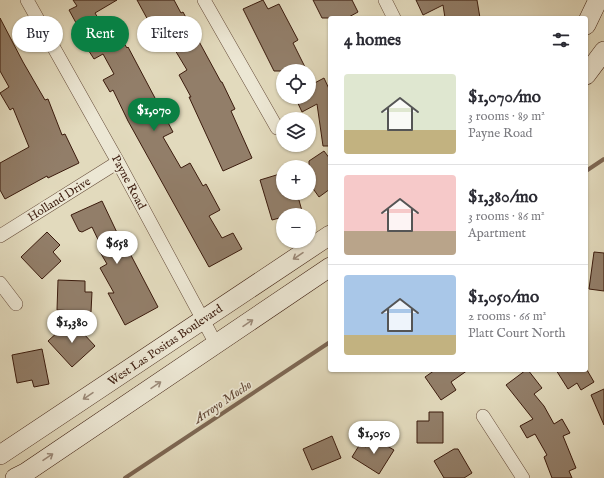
<!DOCTYPE html>
<html lang="en">
<head>
<meta charset="utf-8">
<style>
	:root { --surface:#fff; --page:#f7f7f7; --text:#2b2b33; --muted:#7c7c81; --line:#e1e1e2; --accent:#0b8043 }
	body { margin:0; font-family:"IM FELL English",serif; background:var(--page); color:var(--text); height:100vh; display:flex; flex-direction:column; font-size:15px; white-space:nowrap }
	* { box-sizing:border-box; margin:0 }
	p { font-size:13px; color:var(--muted) }
	.icon { flex:none; width:22px; height:22px; fill:none; stroke:currentColor; stroke-width:2; stroke-linecap:round; stroke-linejoin:round }
	.map { position:relative; flex:1; overflow:hidden }
	.side { position:absolute; left:328px; top:16px; width:260px; height:356px; display:flex; flex-direction:column; background:var(--surface); border-radius:4px; box-shadow:0 1px 3px #0004 }
	.side>* { flex:none }
	.banner { position:absolute; left:12px; top:16px; width:256px; height:36px; display:flex; gap:8px }
	.controls { position:absolute; left:276px; top:64px; display:grid; gap:8px }
	.controls a { display:grid; place-items:center; width:40px; height:40px; border-radius:50%; background:var(--surface); box-shadow:0 1px 3px #0004; font-size:20px }
	.price { position:absolute; translate:-50% -34px; padding:0 9px; border-radius:14px; background:#fff; color:#222; font-size:13px; line-height:26px; filter:drop-shadow(0 1px 2px #0008) }
	.price::after { content:''; position:absolute; left:50%; top:24px; width:12px; height:9px; margin-left:-6px; background:inherit; clip-path:polygon(0 0,100% 0,50% 100%) }
	.price.current { background:var(--accent); color:#fff }
	ul { padding:0; list-style:none }
	li { display:flex; align-items:center; gap:12px; height:100px; padding:0 16px }
	li+li { border-top:1px solid var(--line) }
	li span { display:grid; place-items:center; flex:none; width:112px; height:80px; border-radius:4px; color:#555 }
	li>.icon { margin-inline-start:auto }
	span .icon { width:48px; height:48px; fill:#fffc; stroke-width:1 }
	li b { font-size:17px }
	h2 { display:flex; justify-content:space-between; align-items:center; height:48px; padding:0 16px; font-size:17px }
	.tag { padding:0 14px; border-radius:18px; background:var(--surface); box-shadow:0 1px 3px #0004; font-size:14px; line-height:36px }
	.tag.current { background:var(--accent); color:#fff }
	.map>svg:first-child { display:block }
	.lines { fill:none; stroke-linecap:round; stroke-linejoin:round }
	.stream { stroke:#7d6753; stroke-width:4 }
	.building { fill:#927e69; stroke:#3b1b0d }
	.street-casing { stroke:#654b39; stroke-width:14 }
	.secondary-casing { stroke:#3b1b0d; stroke-width:20 }
	.street { stroke:#ece7d4; stroke-width:13 }
	.secondary { stroke:#ece7d4; stroke-width:19 }
	.oneway { stroke:#9c8b7a }
	.labels { text-anchor:middle; stroke-width:3.5; stroke-linejoin:round; paint-order:stroke }
	.street-label { font-size:12px; fill:#3b1b0d; stroke:#ece7d4 }
	.water-label { font-size:13px; font-style:italic; fill:#624736; stroke:#ece7d4 }
</style>
</head>
<body>
<div class="map">
<svg width="604" height="478" viewBox="0 0 604 478">
	<rect width="100%" height="100%" fill="#e2dabd"/>
	<filter id="stains"><feTurbulence type="fractalNoise" baseFrequency=".005" numOctaves="4"/><feColorMatrix values="0 0 0 0 .2 0 0 0 0 .09 0 0 0 0 .02 0 0 0 .5 -.17"/></filter>
	<radialGradient id="worn" r=".72"><stop offset=".6" stop-color="#630" stop-opacity="0"/><stop offset="1" stop-color="#630" stop-opacity=".3"/></radialGradient>
	<g class="lines">
		<!-- stream -->
		<path class="stream" d="M 586,171 L 604,159
			M 125,478 L 330,342"/>
	</g>
	<!-- building -->
	<path class="building" d="M 73,0 L 117,0 L 95,13 L 106,31 L 113,26 L 127,48 L 128,47 L 173,132 L 163,137 L 181,168 L 190,163 L 203,186 L 206,184 L 220,210 L 209,216 L 222,238 L 233,233 L 242,249 L 209,267 L 128,121 L 113,90 L 110,92 L 103,80 L 114,74 L 103,54 L 94,59 L 78,34 L 81,32 L 69,10 L 77,6 Z
		M 137,0 L 174,0 L 181,13 L 183,12 L 221,82 L 222,82 L 235,109 L 231,111 L 252,158 L 223,171 L 189,97 L 191,97 L 179,75 L 187,70 L 175,50 L 173,50 L 169,42 L 162,46 Z
		M 263,0 L 268,9 L 279,4 L 298,40 L 293,43 L 307,71 L 274,71 L 243,9 Z
		M 313,0 L 352,0 L 358,12 L 347,18 L 322,18 Z
		M 416,0 L 477,0 L 480,18 L 445,18 L 443,5 L 423,15 Z
		M 0,18 L 23,62 L 45,100 L 48,99 L 62,135 L 65,134 L 79,163 L 48,178 L 47,176 L 5,199 L 0,190 L 0,163 L 29,147 L 13,108 L 10,110 L 0,93 L 9,87 L 0,71 Z
		M 324,78 L 330,91 L 330,146 L 323,146 L 317,104 L 302,112 L 295,97 L 309,97 L 309,86 Z
		M 324,151 L 330,159 L 330,189 L 319,197 L 309,183 L 309,161 Z
		M 283,173 L 283,193 L 297,193 L 302,211 L 288,215 L 283,215 L 283,217 L 272,220 L 260,180 Z
		M 102,201 L 121,241 L 123,240 L 158,307 L 125,325 L 108,293 L 114,293 L 100,268 L 107,264 L 100,252 L 103,250 L 92,227 L 82,232 L 79,231 L 71,215 Z
		M 47,232 L 60,245 L 53,252 L 61,261 L 42,279 L 21,257 Z
		M 594,252 L 604,253 L 604,291 L 589,289 Z
		M 58,280 L 85,281 L 85,292 L 92,292 L 91,312 L 57,310 Z
		M 71,320 L 95,346 L 72,367 L 48,341 Z
		M 42,349 L 49,384 L 34,387 L 32,380 L 17,383 L 12,355 Z
		M 435,370 L 468,370 L 451,382 L 456,390 L 441,400 L 425,377 Z
		M 526,370 L 528,370 L 542,388 L 534,394 L 544,406 L 554,424 L 562,419 L 570,433 L 563,436 L 576,468 L 569,471 L 572,478 L 552,478 L 544,457 L 547,455 L 535,434 L 527,438 L 520,426 L 533,419 L 506,385 Z
		M 556,370 L 587,370 L 594,382 L 581,390 L 577,383 L 568,389 Z
		M 604,389 L 604,425 L 591,395 Z
		M 429,412 L 443,412 L 443,443 L 417,443 L 417,421 L 429,421 Z
		M 332,436 L 341,458 L 312,470 L 303,449 Z
		M 372,437 L 394,450 L 379,474 L 352,457 L 360,444 L 366,447 Z
		M 454,449 L 458,449 L 472,473 L 464,478 L 444,478 L 434,461 Z"/>
	<g class="lines">
		<defs>
			<path id="street" d="M 27,0 L 118,162 L 216,344
				M 204,0 L 277,128
				M 385,0 L 394,18
				M 0,236 L 118,162
				M 0,283 L 16,304
				M 483,416 L 523,478"/>
			<path id="secondary" d="M 586,25 L 598,0
				M 586,75 L 604,51
				M 0,455 L 330,235
				M 15,478 L 25,473 L 330,267"/>
		</defs>
		<!-- street casing -->
		<use href="#street" class="street-casing"/>
		<!-- secondary casing -->
		<use href="#secondary" class="secondary-casing"/>
		<!-- street -->
		<use href="#street" class="street"/>
		<!-- secondary -->
		<use href="#secondary" class="secondary"/>
	</g>
	<!-- one-way arrows -->
	<defs><path id="oneway-shaft" d="M-6 0H5M1.5-3L5.5 0L1.5 3" fill="none" stroke-width="1.6" stroke-linecap="round" stroke-linejoin="round"/></defs>
	<g class="oneway">
		<use href="#oneway-shaft" transform="translate(298 256) rotate(146)"/>
		<use href="#oneway-shaft" transform="translate(248 323) rotate(-34)"/>
		<use href="#oneway-shaft" transform="translate(156 385) rotate(-34)"/>
		<use href="#oneway-shaft" transform="translate(88 396) rotate(146)"/>
		<use href="#oneway-shaft" transform="translate(48 457) rotate(-34)"/>
	</g>
	<g class="labels">
		<!-- street labels -->
		<g class="street-label">
			<text transform="translate(129 182) rotate(62)" y="4">Payne Road</text>
			<text transform="translate(59 199) rotate(-32)" y="4">Holland Drive</text>
			<text transform="translate(165 345) rotate(-34)" y="4">West Las Positas Boulevard</text>
		</g>
		<!-- water labels -->
		<g class="water-label">
			<text transform="translate(222 401) rotate(-34)" y="5">Arroyo Mocho</text>
		</g>
	</g>
	<rect width="100%" height="100%" filter="url(#stains)"/>
	<rect width="100%" height="100%" fill="url(#worn)"/>
</svg>
<div class="controls">
<a><svg class="icon" aria-label="locate" viewBox="0 0 24 24"><circle cx="12" cy="12" r="6"/><path d="M12 2v4M12 18v4M2 12h4M18 12h4"/></svg></a>
<a><svg class="icon" aria-label="layers" viewBox="0 0 24 24"><path d="M12 4l9 5-9 5-9-5zM3 14l9 5 9-5"/></svg></a>
<a>+</a>
<a>−</a>
</div>
<b class="price current" style="left:154px;top:132px">$1,070</b>
<b class="price" style="left:117px;top:265px">$658</b>
<b class="price" style="left:72px;top:344px">$1,380</b>
<b class="price" style="left:374px;top:455px">$1,050</b>
<div class="banner">
<a class="tag">Buy</a>
<a class="tag current">Rent</a>
<a class="tag">Filters</a>
</div>
<section class="side">
<h2>4 homes<svg class="icon" aria-label="filters" viewBox="0 0 24 24"><path d="M4 7h16M4 17h16"/><circle cx="9" cy="7" r="2"/><circle cx="15" cy="17" r="2"/></svg></h2>
<ul>
<li><span style="background:linear-gradient(#dfe7d0 70%,#c2b280 0)"><svg class="icon" aria-label="home" viewBox="0 0 24 24"><path d="M3 11l9-7 9 7M6 9v11h12V9"/></svg></span><div><b>$1,070/mo</b><p>3 rooms · 89 m²</p><p>Payne Road</p></div></li>
<li><span style="background:linear-gradient(#f6c9c9 70%,#b9a48a 0)"><svg class="icon" aria-label="home" viewBox="0 0 24 24"><path d="M3 11l9-7 9 7M6 9v11h12V9"/></svg></span><div><b>$1,380/mo</b><p>3 rooms · 86 m²</p><p>Apartment</p></div></li>
<li><span style="background:linear-gradient(#a9c7e8 75%,#c2b280 0)"><svg class="icon" aria-label="home" viewBox="0 0 24 24"><path d="M3 11l9-7 9 7M6 9v11h12V9"/></svg></span><div><b>$1,050/mo</b><p>2 rooms · 66 m²</p><p>Platt Court North</p></div></li>
</ul>
</section>
</div>
</body>
</html>
